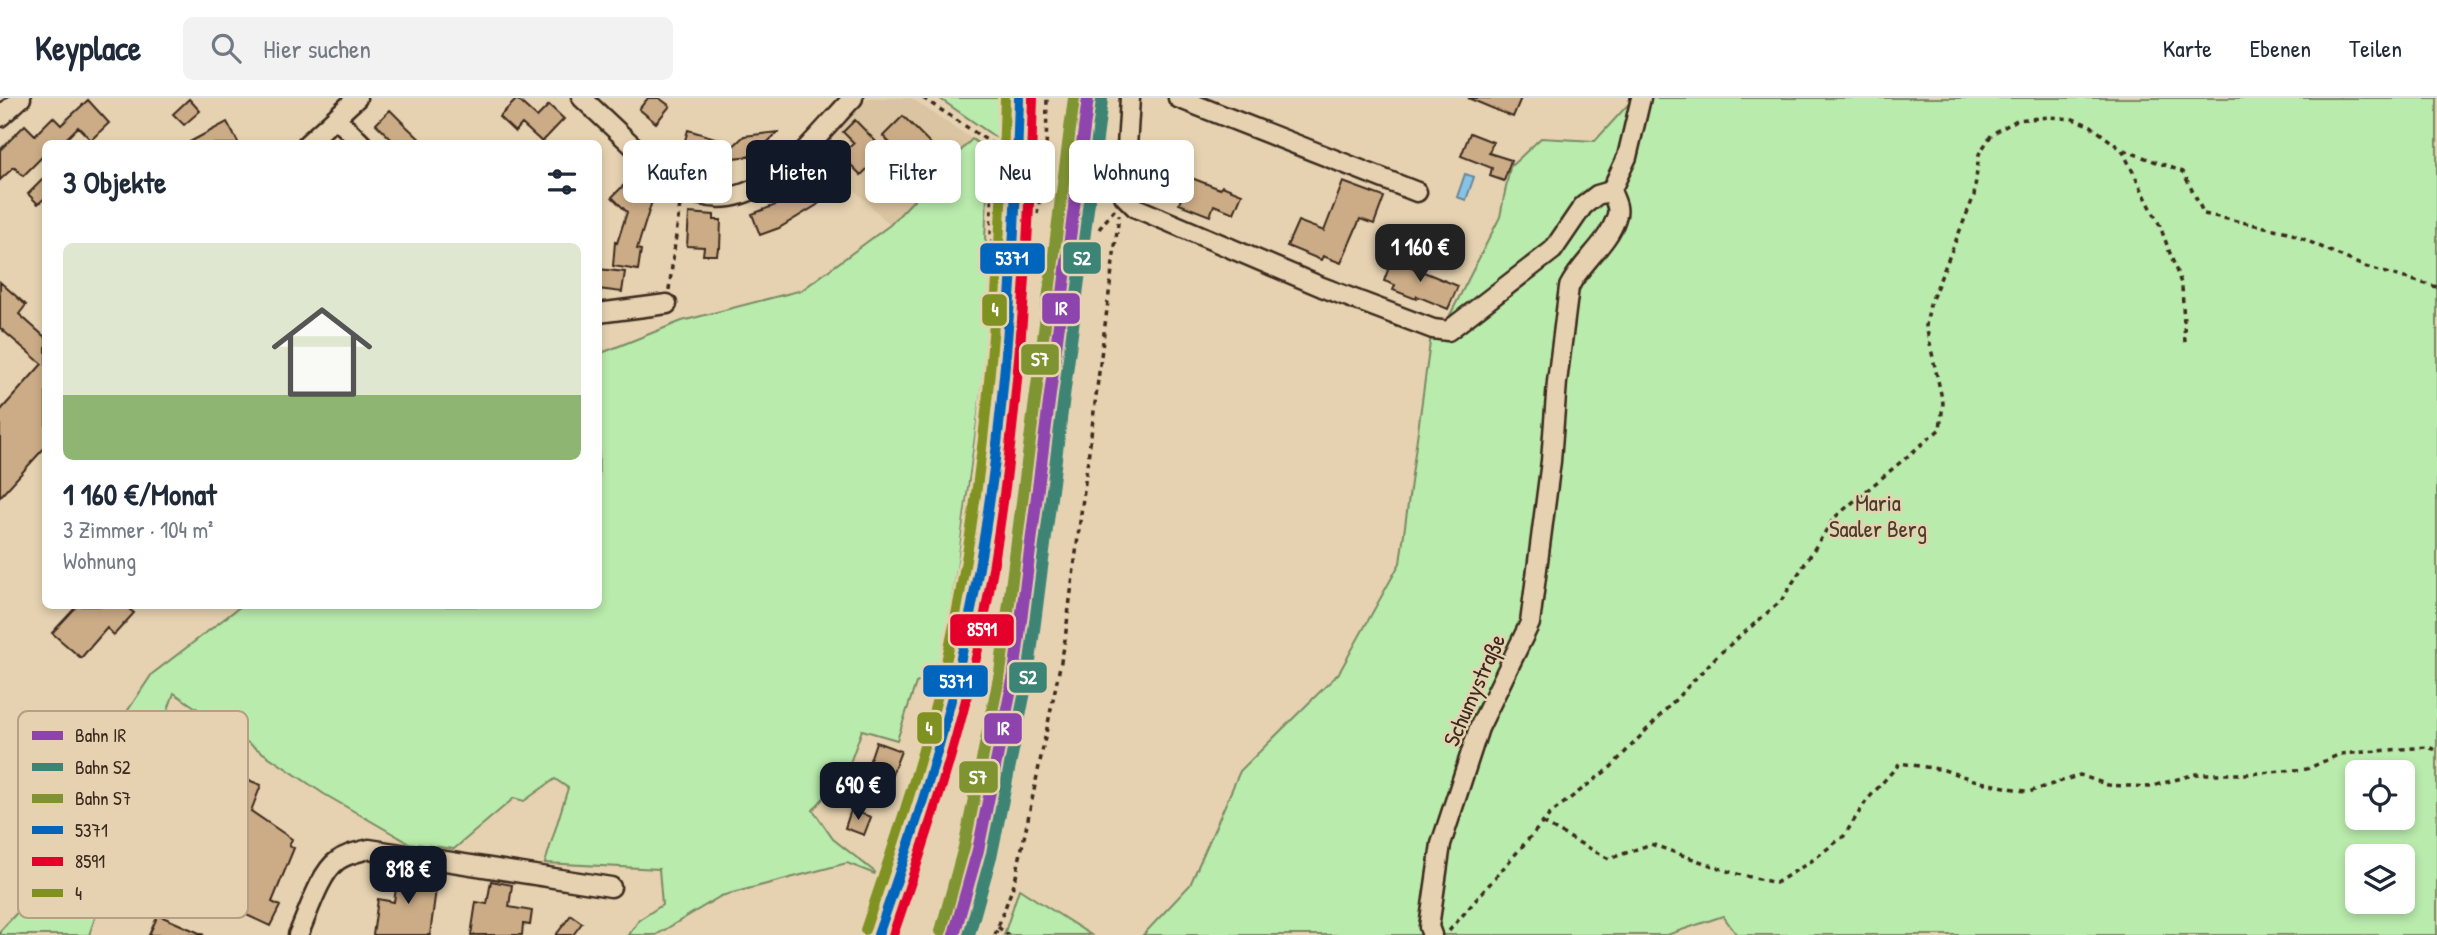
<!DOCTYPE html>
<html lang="de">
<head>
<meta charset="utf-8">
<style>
	:root { --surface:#fff; --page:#f2f2f3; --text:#1f2937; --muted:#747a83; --line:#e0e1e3; --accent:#111827 }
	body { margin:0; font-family:"Patrick Hand",sans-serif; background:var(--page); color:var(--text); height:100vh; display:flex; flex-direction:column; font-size:26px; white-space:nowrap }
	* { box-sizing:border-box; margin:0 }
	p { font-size:23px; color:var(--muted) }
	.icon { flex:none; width:38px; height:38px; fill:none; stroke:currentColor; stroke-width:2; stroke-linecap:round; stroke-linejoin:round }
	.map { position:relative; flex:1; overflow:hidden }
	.sheet { position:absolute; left:42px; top:42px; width:560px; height:469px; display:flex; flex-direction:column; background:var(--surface); border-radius:10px; box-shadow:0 4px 10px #0003 }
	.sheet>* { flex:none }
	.banner { position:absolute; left:623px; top:42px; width:665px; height:63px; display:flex; gap:14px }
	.controls { position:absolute; left:2345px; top:662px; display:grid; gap:14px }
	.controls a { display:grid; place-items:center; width:70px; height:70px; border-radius:10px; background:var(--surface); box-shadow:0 4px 10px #0003; font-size:35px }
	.price { position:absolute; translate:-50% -60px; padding:0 16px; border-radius:14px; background:var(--accent); color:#fff; font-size:23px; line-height:46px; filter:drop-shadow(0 2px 4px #0008) }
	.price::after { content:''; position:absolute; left:50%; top:42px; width:21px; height:16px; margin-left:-10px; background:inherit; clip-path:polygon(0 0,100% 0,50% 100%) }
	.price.on { background:#222; color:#fff }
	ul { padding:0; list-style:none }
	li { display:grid; align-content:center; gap:14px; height:371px; padding:0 21px }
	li+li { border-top:2px solid var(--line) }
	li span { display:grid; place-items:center; height:217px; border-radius:10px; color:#555 }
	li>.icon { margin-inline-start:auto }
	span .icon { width:126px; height:126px; fill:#fffc; stroke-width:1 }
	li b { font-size:30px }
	h2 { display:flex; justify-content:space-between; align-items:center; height:84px; padding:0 21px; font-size:30px }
	.tag { padding:0 24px; border-radius:10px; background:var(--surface); box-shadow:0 4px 10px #0003; font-size:24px; line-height:63px }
	.tag.on { background:var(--accent); color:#fff }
	header { display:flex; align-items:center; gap:42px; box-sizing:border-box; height:98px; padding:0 35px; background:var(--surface); border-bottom:2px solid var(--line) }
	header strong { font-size:33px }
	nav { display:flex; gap:38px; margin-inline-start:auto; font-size:24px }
	.search { width:490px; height:63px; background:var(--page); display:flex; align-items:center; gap:18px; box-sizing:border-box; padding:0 24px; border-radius:10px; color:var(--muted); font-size:26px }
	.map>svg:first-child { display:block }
	.built { fill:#dbc4a1 }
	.green { fill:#b9ebac; stroke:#7a8a65; stroke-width:2; fill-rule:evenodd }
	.water { fill:#87c3e7; stroke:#698697; stroke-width:2 }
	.building { fill:#ccac87; stroke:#3b2a1e; stroke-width:2 }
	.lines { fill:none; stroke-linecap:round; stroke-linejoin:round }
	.minor-casing { stroke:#3b2a1e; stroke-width:23 }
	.major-casing { stroke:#3b2a1e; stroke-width:28 }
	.path { stroke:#3b2a1e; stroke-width:3.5; stroke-dasharray:5 5; stroke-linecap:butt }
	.minor { stroke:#e6d2b1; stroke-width:18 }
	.major { stroke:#e6d2b1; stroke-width:23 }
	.bus-1-casing { stroke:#e6d2b1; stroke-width:16 }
	.bus-2-casing { stroke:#e6d2b1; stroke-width:16 }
	.bus-3-casing { stroke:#e6d2b1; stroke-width:16 }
	.bus-1 { stroke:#0065bd; stroke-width:10 }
	.bus-2 { stroke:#e4002b; stroke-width:10 }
	.bus-3 { stroke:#7f9221; stroke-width:10 }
	.rail-1-casing { stroke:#e6d2b1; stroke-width:18 }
	.rail-2-casing { stroke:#e6d2b1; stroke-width:18 }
	.rail-3-casing { stroke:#e6d2b1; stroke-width:18 }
	.rail-1 { stroke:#8e44ad; stroke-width:12 }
	.rail-2 { stroke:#3c8475; stroke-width:12 }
	.rail-3 { stroke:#7f9430; stroke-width:12 }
	.labels { text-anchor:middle; stroke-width:5; stroke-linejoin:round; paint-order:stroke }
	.park-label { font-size:23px; fill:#483d2c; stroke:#e6d2b1 }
	.street-label { font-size:23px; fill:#3b2a1e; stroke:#e6d2b1 }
	.key { fill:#e6d2b1; stroke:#b3a085; stroke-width:2 }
	.key-label { font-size:19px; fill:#3b2a1e }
	.line-badge { stroke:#e6d2b1; stroke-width:2.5 }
	.badge-label { font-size:19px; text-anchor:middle; font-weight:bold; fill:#fff }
</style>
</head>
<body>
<header>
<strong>Keyplace</strong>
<div class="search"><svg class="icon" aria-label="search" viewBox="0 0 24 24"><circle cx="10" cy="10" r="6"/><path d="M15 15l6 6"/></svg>Hier suchen</div>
<nav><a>Karte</a><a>Ebenen</a><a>Teilen</a></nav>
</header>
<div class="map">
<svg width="2437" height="837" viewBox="0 0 2437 837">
	<rect width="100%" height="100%" fill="#e6d2b1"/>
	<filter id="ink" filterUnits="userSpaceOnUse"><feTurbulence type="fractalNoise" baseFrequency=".0143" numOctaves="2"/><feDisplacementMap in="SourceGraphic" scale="14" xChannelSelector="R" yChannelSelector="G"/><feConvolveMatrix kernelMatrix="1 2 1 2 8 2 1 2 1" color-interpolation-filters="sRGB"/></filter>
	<g filter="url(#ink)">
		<!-- built -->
		<path class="built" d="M 868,0 L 911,0 L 972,41 L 890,127 L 816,54 Z"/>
		<!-- green -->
		<path class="green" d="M 939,0 L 1002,0 L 1005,5 L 1004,45 Z
			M 1634,0 L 2437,0 L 2437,837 L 1737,837 L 1723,818 L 1667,837 L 1143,837 L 1190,787 L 1240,673 L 1339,575 L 1400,465 L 1431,237 L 1446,225 L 1500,119 L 1510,69 L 1541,40 L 1595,43 ZM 2357,674 L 2403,674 L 2403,719 L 2357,719 ZM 2357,758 L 2403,758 L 2403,803 L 2357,803 Z
			M 972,41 L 989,53 L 985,141 L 997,176 L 957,471 L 940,574 L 916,585 L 897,642 L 862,632 L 847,673 L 813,712 L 833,741 L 880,778 L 847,765 L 721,798 L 656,837 L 629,837 L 639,822 L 662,807 L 659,771 L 545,765 L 568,690 L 555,681 L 524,703 L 514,700 L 454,751 L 409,745 L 324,696 L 174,595 L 89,837 L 0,837 L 0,833 L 40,790 L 99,656 L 152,576 L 241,508 L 598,508 L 599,256 L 682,223 L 802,192 L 890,127 Z
			M 1019,791 L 1091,837 L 1004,837 Z"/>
		<!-- water -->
		<path class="water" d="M 1465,76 L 1474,79 L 1466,102 L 1457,99 Z"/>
		<!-- building -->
		<path class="building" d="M 648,0 L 659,0 L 670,8 L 656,25 L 639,11 Z
			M 1468,0 L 1521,0 L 1513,19 Z
			M 189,1 L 200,13 L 184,27 L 173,16 Z
			M 517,1 L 537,19 L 549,7 L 564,21 L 542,44 L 522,26 L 515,34 L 499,19 Z
			M 88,2 L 109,25 L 91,42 L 78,29 L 61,46 L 46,46 L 46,55 L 23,78 L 14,69 L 0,82 L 0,52 L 25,27 L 35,37 L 53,19 L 61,27 Z
			M 390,12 L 407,29 L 425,46 L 396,46 L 376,26 Z
			M 903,18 L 944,59 L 924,79 L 883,38 Z
			M 855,22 L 885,53 L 861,77 L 841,57 L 854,45 L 843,34 Z
			M 227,24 L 239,46 L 186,46 Z
			M 688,32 L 725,43 L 724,57 L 744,38 L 778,34 L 753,58 L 723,61 L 721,78 L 704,77 L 705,59 L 682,53 Z
			M 1470,35 L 1493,44 L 1489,55 L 1511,62 L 1504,83 L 1490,78 L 1492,70 L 1461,58 Z
			M 815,74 L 832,91 L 817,107 L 779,130 L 760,137 L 752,116 L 789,102 L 787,98 L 799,91 Z
			M 635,76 L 648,89 L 640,97 L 653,100 L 637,151 L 641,152 L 638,172 L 613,168 L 615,144 L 617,145 L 627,114 L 612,99 Z
			M 46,78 L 46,99 L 38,106 L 28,96 Z
			M 1189,79 L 1220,91 L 1222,88 L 1242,96 L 1234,115 L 1214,107 L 1210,118 L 1179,106 Z
			M 1343,84 L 1384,99 L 1374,126 L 1360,121 L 1341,165 L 1323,158 L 1321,162 L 1287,148 L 1298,123 L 1324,133 Z
			M 689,115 L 714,117 L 714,122 L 721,122 L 720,150 L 718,150 L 717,157 L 703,157 L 704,149 L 687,148 Z
			M 1392,161 L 1458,188 L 1448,211 L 1417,198 L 1416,201 L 1393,192 L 1395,187 L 1384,183 Z
			M 598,171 L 625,174 L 622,194 L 598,191 Z
			M 0,184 L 26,207 L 19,216 L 46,240 L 46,348 L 0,399 L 0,313 L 42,266 L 0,230 Z
			M 77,508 L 125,508 L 134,515 L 114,537 L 107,530 L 81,560 L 52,535 Z
			M 876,644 L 901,653 L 890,682 L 866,674 Z
			M 246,681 L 261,687 L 251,713 L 292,741 L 289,748 L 294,750 L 272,804 L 280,808 L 270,828 L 223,806 L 221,809 L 164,780 L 162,783 L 138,773 L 149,749 L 165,757 L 168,750 L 191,760 L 188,766 L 222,782 L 237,746 L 187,726 L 200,696 L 234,710 Z
			M 851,712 L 871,719 L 864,737 L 845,730 Z
			M 399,770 L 438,776 L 430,837 L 373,837 L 378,801 L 394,804 Z
			M 491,783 L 512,787 L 509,809 L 532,813 L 530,827 L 523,826 L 522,837 L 471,837 L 476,804 L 487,806 Z
			M 158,817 L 204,837 L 149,837 Z
			M 571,817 L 582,825 L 573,837 L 556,837 Z"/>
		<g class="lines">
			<defs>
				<path id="minor" d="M 582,0 L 667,80 C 678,87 689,94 701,97 C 762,115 816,38 853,0
					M 1130,0 L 1124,98 L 1136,110 L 1322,189 L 1433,231 L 1448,233 L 1553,152 L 1583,108 L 1597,97 L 1611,93
					M 1178,0 L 1417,94
					M 0,19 L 21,0
					M 336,20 L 362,46
					M 307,46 L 357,0
					M 598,215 L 667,206
					M 298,837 C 307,818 320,775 337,763 C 346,756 358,754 369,751 L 611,789
					M 1432,837 L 1429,829 L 1441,746 L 1479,630 L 1530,525 L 1551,363 L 1557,284 L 1569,189 C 1581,164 1608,146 1616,120 C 1620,111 1615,102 1611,93 L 1627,59 L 1641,0"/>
				<path id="major" d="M 878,837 C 918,722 956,606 976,485 C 1004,325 1016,163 1019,0"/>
			</defs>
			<!-- minor casing -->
			<use href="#minor" class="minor-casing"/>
			<!-- major casing -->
			<use href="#major" class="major-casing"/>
			<!-- path -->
			<path class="path" d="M 923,0 L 994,47
				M 2124,52 L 2183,74 L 2204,116 L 2288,134 L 2365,169 L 2437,189
				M 1035,64 L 1046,64 L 1057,113
				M 1037,116 L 1046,64 L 1047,0
				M 1099,131 L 1115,111
				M 993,146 L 991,138 L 994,47
				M 669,192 L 680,106
				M 1543,725 L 1609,761 L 1651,746 L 1733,775 L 1776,785 L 1810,764 L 1844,738 L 1867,702 L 1900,665 L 1944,672 L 1980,684 L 2029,694 L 2080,677 L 2108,687 L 2149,689 L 2196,676 L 2248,676 L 2307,671 L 2340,656 L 2427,649 L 2437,652
				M 998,829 L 1008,837
				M 1449,833 L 1551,715 L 1611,669 L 1717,558 L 1781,503 L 1834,420 L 1940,331 L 1943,305 L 1926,228 L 1930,206 L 1974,98 L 1979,56 L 1992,36 L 2017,22 L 2050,19 L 2073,21 L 2091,28 L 2122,52 L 2160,128 L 2182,188 L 2185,245
				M 995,837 L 1015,783 L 1064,549 L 1119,117"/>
			<!-- minor -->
			<use href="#minor" class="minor"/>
			<!-- major -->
			<use href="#major" class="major"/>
			<defs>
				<path id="bus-1" d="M 878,837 C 913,737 946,636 967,532 C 1004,357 1014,178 1019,0"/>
				<path id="bus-2" d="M 893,837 C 927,737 961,636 982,532 C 1016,357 1028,178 1033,0"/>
				<path id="bus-3" d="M 865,832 C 899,732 933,631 954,527 C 989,354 1000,177 1005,0"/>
			</defs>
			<!-- bus-1 casing -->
			<use href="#bus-1" class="bus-1-casing"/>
			<!-- bus-2 casing -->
			<use href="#bus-2" class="bus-2-casing"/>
			<!-- bus-3 casing -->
			<use href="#bus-3" class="bus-3-casing"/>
			<!-- bus-1 -->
			<use href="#bus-1" class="bus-1"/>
			<!-- bus-2 -->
			<use href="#bus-2" class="bus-2"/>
			<!-- bus-3 -->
			<use href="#bus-3" class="bus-3"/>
			<defs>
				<path id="rail-1" d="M 954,837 L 978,752 L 1014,577 L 1088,0"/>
				<path id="rail-2" d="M 969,837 L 992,755 L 1028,579 L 1102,2"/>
				<path id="rail-3" d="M 941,833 L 964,749 L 1000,575 L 1074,0"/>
			</defs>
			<!-- rail-1 casing -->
			<use href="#rail-1" class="rail-1-casing"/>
			<!-- rail-2 casing -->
			<use href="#rail-2" class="rail-2-casing"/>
			<!-- rail-3 casing -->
			<use href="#rail-3" class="rail-3-casing"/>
			<!-- rail-1 -->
			<use href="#rail-1" class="rail-1"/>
			<!-- rail-2 -->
			<use href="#rail-2" class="rail-2"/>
			<!-- rail-3 -->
			<use href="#rail-3" class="rail-3"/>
		</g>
	</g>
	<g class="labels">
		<!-- park labels -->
		<g class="park-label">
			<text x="1878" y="413">Maria<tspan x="1878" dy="26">Saaler Berg</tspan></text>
		</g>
		<!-- street labels -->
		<g class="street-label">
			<text transform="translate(1474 592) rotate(-66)" y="8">Schumystraße</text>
		</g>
	</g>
	<!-- legend -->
	<rect x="18" y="613" width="230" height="207" rx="10" class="key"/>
	<rect x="32" y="633" width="31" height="9" fill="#8e44ad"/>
	<rect x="32" y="665" width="31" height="8" fill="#3c8475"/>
	<rect x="32" y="696" width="31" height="9" fill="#7f9430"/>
	<rect x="32" y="728" width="31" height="8" fill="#0065bd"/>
	<rect x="32" y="759" width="31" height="9" fill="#e4002b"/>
	<rect x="32" y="791" width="31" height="8" fill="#7f9221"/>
	<g class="key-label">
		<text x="75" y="644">Bahn IR</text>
		<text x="75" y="676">Bahn S2</text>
		<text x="75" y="707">Bahn S7</text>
		<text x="75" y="739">5371</text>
		<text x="75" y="770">8591</text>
		<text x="75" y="802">4</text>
	</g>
	<g class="line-badge">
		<rect x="1062" y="143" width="40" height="34" rx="7" fill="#3c8475"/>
		<rect x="979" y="144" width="67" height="33" rx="7" fill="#0065bd"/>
		<rect x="1041" y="194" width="40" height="33" rx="7" fill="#8e44ad"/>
		<rect x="981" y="195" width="27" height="34" rx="7" fill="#7f9221"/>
		<rect x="1020" y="245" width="40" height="33" rx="7" fill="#7f9430"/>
		<rect x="949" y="515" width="66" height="34" rx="7" fill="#e4002b"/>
		<rect x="1008" y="563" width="40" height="33" rx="7" fill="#3c8475"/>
		<rect x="922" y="566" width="67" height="34" rx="7" fill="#0065bd"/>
		<rect x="916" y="613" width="27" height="34" rx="7" fill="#7f9221"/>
		<rect x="983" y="614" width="40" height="33" rx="7" fill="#8e44ad"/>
		<rect x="958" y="662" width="41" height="34" rx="7" fill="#7f9430"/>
	</g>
	<g class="badge-label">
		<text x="1082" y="167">S2</text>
		<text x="1012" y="167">5371</text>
		<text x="1061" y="217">IR</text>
		<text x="995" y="218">4</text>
		<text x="1040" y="268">S7</text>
		<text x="982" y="538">8591</text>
		<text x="1028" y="586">S2</text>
		<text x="956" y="590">5371</text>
		<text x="929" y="637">4</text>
		<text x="1003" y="637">IR</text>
		<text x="978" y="686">S7</text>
	</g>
</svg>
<div class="controls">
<a><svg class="icon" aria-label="locate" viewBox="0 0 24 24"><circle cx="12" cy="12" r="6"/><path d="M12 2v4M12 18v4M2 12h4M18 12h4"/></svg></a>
<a><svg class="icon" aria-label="layers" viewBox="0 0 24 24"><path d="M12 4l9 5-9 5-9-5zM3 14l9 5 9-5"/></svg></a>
</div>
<b class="price on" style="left:1420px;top:186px">1 160 €</b>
<b class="price" style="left:858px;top:724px">690 €</b>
<b class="price" style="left:408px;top:808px">818 €</b>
<div class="banner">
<a class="tag">Kaufen</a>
<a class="tag on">Mieten</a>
<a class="tag">Filter</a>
<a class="tag">Neu</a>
<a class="tag">Wohnung</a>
</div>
<section class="sheet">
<h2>3 Objekte<svg class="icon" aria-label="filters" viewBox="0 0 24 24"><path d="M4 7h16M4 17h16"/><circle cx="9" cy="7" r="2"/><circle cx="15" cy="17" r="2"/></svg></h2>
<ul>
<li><span style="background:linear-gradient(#dfe7d0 70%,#8fb573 0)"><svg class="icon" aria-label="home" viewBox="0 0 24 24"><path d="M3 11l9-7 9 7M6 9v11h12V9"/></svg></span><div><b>1 160 €/Monat</b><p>3 Zimmer · 104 m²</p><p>Wohnung</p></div></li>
</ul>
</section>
</div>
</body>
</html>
